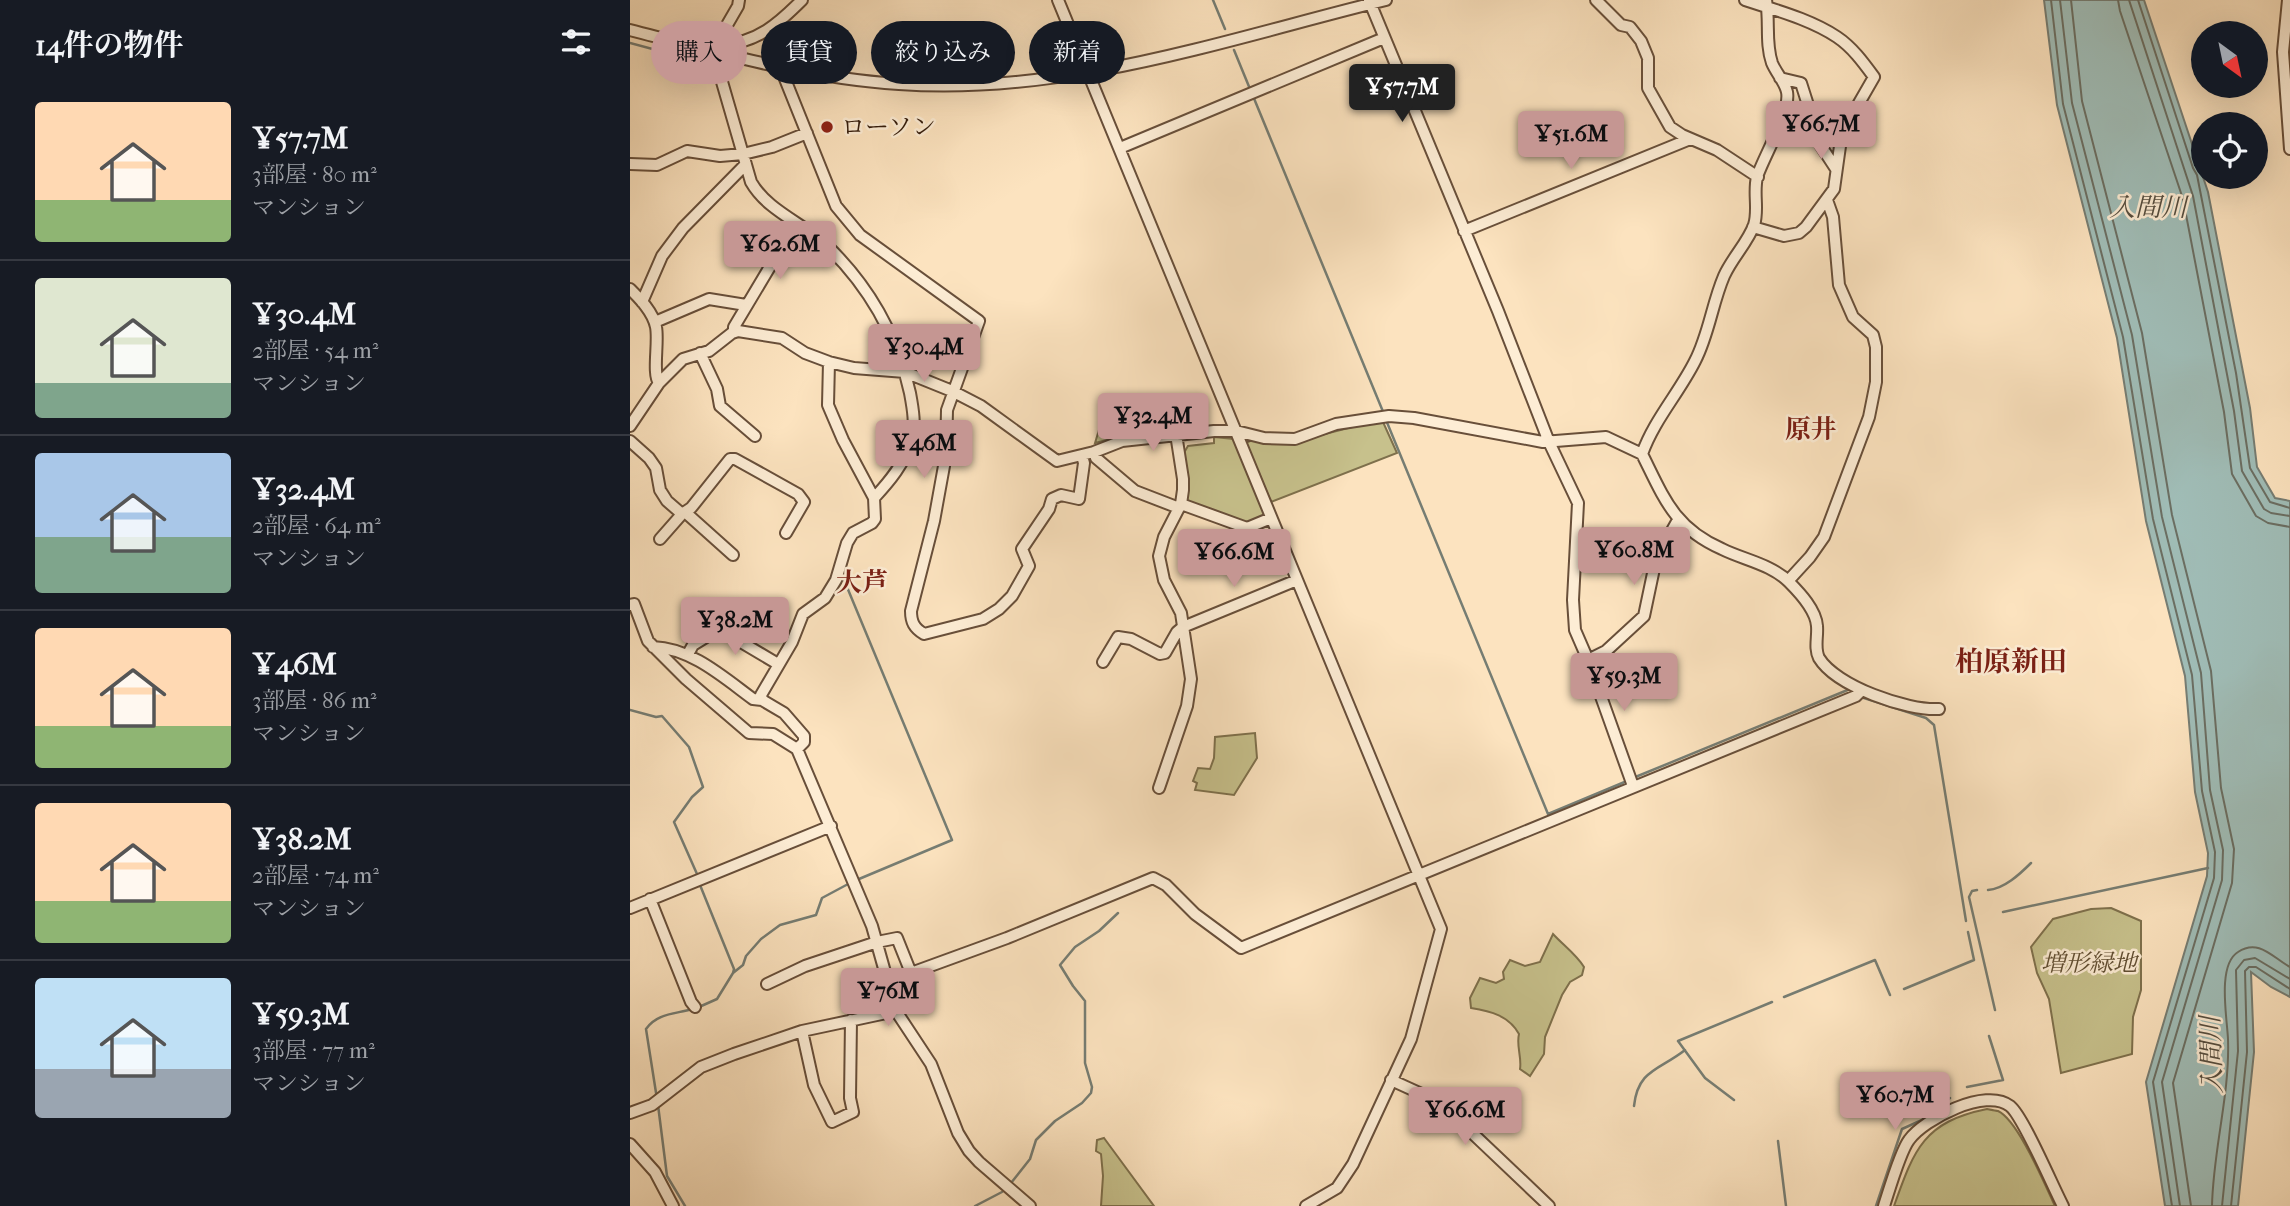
<!DOCTYPE html>
<html lang="ja">
<head>
<meta charset="utf-8">
<style>
	:root { --surface:#171b24; --page:#20242c; --text:#f1f3f6; --muted:#9ea1a6; --line:#363941; --accent:#c59692 }
	body { margin:0; font-family:"IM FELL French Canon","Noto Serif JP",serif; background:var(--page); color:var(--text); height:100vh; display:flex; flex-direction:column; font-size:26px; white-space:nowrap }
	* { box-sizing:border-box; margin:0 }
	p { font-size:23px; color:var(--muted) }
	.icon { flex:none; width:38px; height:38px; fill:none; stroke:currentColor; stroke-width:2; stroke-linecap:round; stroke-linejoin:round }
	.map { position:relative; flex:1; overflow:hidden }
	.panel { display:flex; flex-direction:column; background:var(--surface); width:630px }
	.panel>* { flex:none }
	.guide { position:absolute; left:21px; top:21px; width:665px; height:63px; display:flex; gap:14px }
	.needle { width:46px; rotate:147deg }
	.tools { position:absolute; left:1561px; top:21px; display:grid; gap:14px }
	.tools a { display:grid; place-items:center; width:77px; height:77px; border-radius:50%; background:var(--surface); box-shadow:0 7px 28px #0002; font-size:35px }
	.price { position:absolute; translate:-50% -60px; padding:0 16px; border-radius:7px; background:var(--accent); color:#111; font-size:23px; line-height:46px; filter:drop-shadow(0 2px 4px #0008) }
	.price::after { content:''; position:absolute; left:50%; top:42px; width:21px; height:16px; margin-left:-10px; background:inherit; clip-path:polygon(0 0,100% 0,50% 100%) }
	.price.on { background:#222; color:#fff }
	ul { padding:0; list-style:none }
	li { display:flex; align-items:center; gap:21px; height:175px; padding:0 35px }
	li+li { border-top:2px solid var(--line) }
	li span { display:grid; place-items:center; flex:none; width:196px; height:140px; border-radius:7px; color:#555 }
	li>.icon { margin-inline-start:auto }
	span .icon { width:84px; height:84px; fill:#fffc; stroke-width:1 }
	li b { font-size:30px }
	h2 { display:flex; justify-content:space-between; align-items:center; height:84px; padding:0 35px; font-size:30px }
	.pill { padding:0 24px; border-radius:32px; background:var(--surface); box-shadow:0 7px 28px #0002; font-size:24px; line-height:63px }
	.pill.on { background:var(--accent); color:#111 }
	main { display:flex; flex:1; min-height:0 }
	.map>svg:first-child { display:block }
	.green { fill:#c7c18c; stroke:#7e704c; stroke-width:2 }
	.water { fill:#a0bdb7; stroke:#767d73; stroke-width:2 }
	.lines { fill:none; stroke-linecap:round; stroke-linejoin:round }
	.shore { stroke:#6b6e62; stroke-width:2 }
	.stream { stroke:#767d73; stroke-width:2.5 }
	.minor-casing { stroke:#684f3a; stroke-width:14 }
	.minor { stroke:#fdedd5; stroke-width:10 }
	.poi-dot { fill:#8f2418; stroke:#fdedd5; stroke-width:2.5 }
	.labels { text-anchor:middle; stroke-width:5; stroke-linejoin:round; paint-order:stroke }
	.poi-label { font-size:24px; fill:#361e0d; stroke:#fdedd5; text-anchor:start }
	.park-label { font-size:24px; font-style:italic; fill:#624f33; stroke:#fdedd5 }
	.water-label { font-size:26px; font-style:italic; fill:#564e40; stroke:#fdedd5 }
	.neighbourhood-label { font-size:26px; font-weight:bold; fill:#7a1f14; stroke:#fdedd5 }
	.quarter-label { font-size:28px; font-weight:bold; fill:#7a1f14; stroke:#fdedd5 }
</style>
</head>
<body>
<main>
<section class="panel">
<h2>14件の物件<svg class="icon" aria-label="filters" viewBox="0 0 24 24"><path d="M4 7h16M4 17h16"/><circle cx="9" cy="7" r="2"/><circle cx="15" cy="17" r="2"/></svg></h2>
<ul>
<li><span style="background:linear-gradient(#ffd9b3 70%,#8fb573 0)"><svg class="icon" aria-label="home" viewBox="0 0 24 24"><path d="M3 11l9-7 9 7M6 9v11h12V9"/></svg></span><div><b>¥57.7M</b><p>3部屋 · 80 m²</p><p>マンション</p></div></li>
<li><span style="background:linear-gradient(#dfe7d0 75%,#7fa58c 0)"><svg class="icon" aria-label="home" viewBox="0 0 24 24"><path d="M3 11l9-7 9 7M6 9v11h12V9"/></svg></span><div><b>¥30.4M</b><p>2部屋 · 54 m²</p><p>マンション</p></div></li>
<li><span style="background:linear-gradient(#a9c7e8 60%,#7fa58c 0)"><svg class="icon" aria-label="home" viewBox="0 0 24 24"><path d="M3 11l9-7 9 7M6 9v11h12V9"/></svg></span><div><b>¥32.4M</b><p>2部屋 · 64 m²</p><p>マンション</p></div></li>
<li><span style="background:linear-gradient(#ffd9b3 70%,#8fb573 0)"><svg class="icon" aria-label="home" viewBox="0 0 24 24"><path d="M3 11l9-7 9 7M6 9v11h12V9"/></svg></span><div><b>¥46M</b><p>3部屋 · 86 m²</p><p>マンション</p></div></li>
<li><span style="background:linear-gradient(#ffd9b3 70%,#8fb573 0)"><svg class="icon" aria-label="home" viewBox="0 0 24 24"><path d="M3 11l9-7 9 7M6 9v11h12V9"/></svg></span><div><b>¥38.2M</b><p>2部屋 · 74 m²</p><p>マンション</p></div></li>
<li><span style="background:linear-gradient(#bfe0f5 65%,#9aa5b1 0)"><svg class="icon" aria-label="home" viewBox="0 0 24 24"><path d="M3 11l9-7 9 7M6 9v11h12V9"/></svg></span><div><b>¥59.3M</b><p>3部屋 · 77 m²</p><p>マンション</p></div></li>
</ul>
</section>
<div class="map">
<svg width="1660" height="1206" viewBox="0 0 1660 1206">
	<rect width="100%" height="100%" fill="#fce3bf"/>
	<filter id="stains"><feTurbulence type="fractalNoise" baseFrequency=".00286" numOctaves="4"/><feColorMatrix values="0 0 0 0 .2 0 0 0 0 .09 0 0 0 0 .02 0 0 0 .5 -.17"/></filter>
	<radialGradient id="worn" r=".72"><stop offset=".6" stop-color="#630" stop-opacity="0"/><stop offset="1" stop-color="#630" stop-opacity=".3"/></radialGradient>
	<!-- green -->
	<path class="green" d="M 521,396 L 525,403 L 541,408 L 529,427 L 465,443 L 478,400 Z
		M 753,422 L 767,453 L 641,502 L 616,443 L 622,440 L 656,444 L 730,425 Z
		M 584,437 L 604,439 L 636,517 L 618,526 L 554,503 L 552,450 L 555,451 L 558,446 L 584,443 Z
		M 625,733 L 627,758 L 604,795 L 565,790 L 567,783 L 563,781 L 568,768 L 580,769 L 584,758 L 585,737 Z
		M 1481,908 L 1511,921 L 1511,990 L 1503,1017 L 1502,1054 L 1431,1073 L 1419,999 L 1407,973 L 1401,947 L 1423,919 L 1461,909 Z
		M 923,934 C 933,945 946,954 954,967 L 952,975 L 940,982 L 932,995 L 915,1037 L 914,1054 L 900,1076 L 890,1069 C 892,1057 886,1046 889,1034 C 879,1016 861,1011 841,1008 L 840,998 L 850,978 L 866,983 L 874,979 L 873,972 L 880,960 L 895,966 L 910,962 Z
		M 1357,1109 C 1357,1109 1367,1111 1368,1111 C 1388,1120 1415,1185 1425,1206 L 1264,1206 C 1284,1150 1293,1122 1357,1109 Z
		M 474,1138 L 524,1206 L 471,1206 L 473,1176 L 471,1154 L 466,1151 L 467,1140 Z"/>
	<!-- water -->
	<path class="water" d="M 1414,0 L 1514,0 L 1578,192 L 1620,408 L 1627,467 L 1645,498 L 1660,501 L 1660,997 L 1641,987 L 1621,972 L 1624,1052 L 1608,1206 L 1535,1206 L 1516,1082 L 1577,876 L 1578,853 L 1565,792 L 1555,676 L 1516,521 L 1487,338 L 1427,105 Z"/>
	<g class="lines">
		<!-- shore -->
		<path class="shore" d="M 1421,0 L 1433,104 L 1493,337 L 1523,519 L 1562,675 L 1572,791 L 1585,852 L 1584,878 L 1523,1082 L 1542,1206
			M 1430,0 L 1442,103 L 1502,335 L 1532,517 L 1571,673 L 1580,790 L 1593,850 L 1592,880 L 1532,1082 L 1550,1206
			M 1441,0 L 1452,101 L 1512,333 L 1542,515 L 1581,671 L 1591,788 L 1604,849 L 1602,883 L 1543,1083 L 1561,1206
			M 1488,0 L 1490,11 L 1553,199 L 1594,412 L 1602,474 L 1626,516 L 1638,523 L 1660,527
			M 1499,0 L 1563,196 L 1604,411 L 1612,471 L 1634,509 L 1641,513 L 1660,516
			M 1508,0 L 1563,168 L 1567,175 L 1606,373 L 1620,468 L 1640,502 L 1660,508
			M 1582,1206 C 1583,1150 1600,1095 1598,1039 C 1597,1017 1587,965 1608,952 C 1629,938 1643,958 1660,967
			M 1592,1206 L 1608,1051 L 1606,970 L 1614,960 L 1625,958 L 1660,979
			M 1601,1206 L 1617,1052 L 1615,971 L 1619,967 L 1626,967 L 1660,989"/>
		<!-- stream -->
		<path class="stream" d="M 583,0 L 595,29
			M 75,41 L 92,24
			M 0,43 L 56,58 L 62,52
			M 604,50 L 620,89
			M 623,96 L 754,414
			M 756,420 L 918,814 L 997,781
			M 212,575 L 322,840 L 229,879
			M 1234,698 L 1296,718 L 1304,725 L 1336,921
			M 0,710 L 26,717 L 32,716 L 59,747 L 73,787 L 62,797 L 44,822 L 67,874
			M 1003,778 L 1220,689
			M 70,885 L 104,969 L 103,973
			M 1347,890 L 1342,891 L 1339,897 L 1365,1010
			M 1358,890 C 1374,889 1390,874 1401,863
			M 1373,912 L 1578,868
			M 1274,989 L 1344,960 L 1338,932
			M 1154,997 L 1245,960 L 1260,995
			M 69,1007 L 87,999 L 103,973 L 113,965 L 116,956 L 131,939 L 150,925 L 186,915 L 192,898 L 220,883
			M 1337,1087 L 1373,1080 L 1359,1036
			M 27,1099 L 16,1029 C 27,1013 46,1014 62,1009
			M 1104,1100 L 1075,1078 L 1048,1041 L 1142,1002
			M 28,1105 L 37,1176 L 55,1206
			M 1004,1106 C 1008,1069 1030,1070 1055,1050
			M 1148,1141 L 1156,1206
			M 381,1183 L 400,1159 L 406,1140 L 425,1121 L 452,1103 L 461,1093 L 462,1087 L 455,1063 L 455,1001 L 443,986 L 430,965 L 445,947 L 469,931 L 488,913
			M 345,1206 L 372,1192
			M 1246,1206 L 1272,1129 L 1292,1120 L 1320,1098"/>
		<defs>
			<path id="minor" d="M 109,0 L 108,6 L 97,25 L 88,68 L 121,182 C 137,210 170,222 194,243 C 237,283 268,336 280,393 C 283,409 286,425 281,441 C 275,463 259,482 244,498 L 245,519 L 242,523 L 223,533 L 217,543 L 206,580 L 195,598 L 173,614 L 162,642 L 131,695 L 132,700 L 154,713 L 174,736 L 174,742 L 167,749
				M 428,0 L 811,929 L 781,1039 L 723,1164 L 707,1188 L 676,1206
				M 739,0 L 868,311 L 919,442 L 948,503 L 943,600 L 945,630 L 958,660 L 1003,786
				M 966,0 L 991,25 L 1000,27 L 1011,41 L 1018,58 L 1018,88 L 1040,127 L 1052,135 L 1087,150 L 1128,177
				M 1115,0 C 1145,10 1180,19 1207,37 C 1222,47 1233,62 1244,77 L 1217,124 L 1211,139 L 1204,189 L 1176,227 L 1169,233 L 1154,236 L 1123,227
				M 1136,0 C 1140,21 1135,43 1142,63 C 1146,73 1155,82 1157,92 C 1161,111 1133,158 1127,177 C 1123,193 1129,210 1124,225 C 1118,242 1102,258 1094,276 C 1082,304 1079,334 1065,361 C 1049,393 1024,420 1012,454 C 1034,498 1044,528 1092,549 C 1114,560 1141,564 1159,582 C 1170,593 1186,610 1187,626 C 1188,637 1184,648 1189,658 C 1206,686 1277,711 1309,709
				M 1658,0 L 1653,52 L 1660,149
				M 0,30 C 89,53 177,78 269,84 C 435,96 597,39 756,0
				M 92,45 C 128,42 148,24 172,0
				M 157,68 L 155,79 L 206,206 L 230,235 L 349,321 L 317,410 L 316,455 L 304,521 L 281,611 C 281,622 284,628 294,634 L 353,619 L 369,609 L 382,596 L 399,566 L 392,549 L 419,509 L 422,499 L 431,495 L 449,499 L 454,463 L 452,456
				M 1150,78 L 1171,83 L 1191,146 L 1206,169
				M 490,148 L 754,38
				M 0,164 L 27,165 L 57,151 L 90,156 L 113,154 L 142,147 L 177,133
				M 834,231 L 1060,139
				M 0,289 C 10,299 23,312 26,327 C 29,342 22,374 29,383
				M 12,302 L 32,256 L 53,228 L 116,164
				M 25,322 L 79,299 L 116,305
				M 104,331 L 104,327 L 166,223
				M 70,353 L 87,389 L 90,406 L 125,436
				M 199,362 L 198,405 L 213,440 L 244,498
				M 0,426 L 29,383 L 53,359 L 79,351 L 102,333 L 108,331 L 152,338 L 175,353 L 199,362 L 224,368 L 275,372 L 322,391 L 351,406 L 427,461 L 464,452 L 492,441 L 584,431 L 606,431 L 634,438 L 665,439 L 706,424 L 759,416 L 784,418 L 913,442 L 976,437 L 1012,454
				M 0,441 L 19,458 L 26,468 L 30,490 L 37,501 L 52,514 L 61,508 L 100,459 L 105,459 L 168,494 L 174,502 L 156,533
				M 464,452 L 466,458 L 505,491 L 549,508
				M 551,504 L 617,528 L 641,518
				M 55,512 L 103,555
				M 30,539 L 52,514
				M 1158,581 L 1180,557 L 1194,537 L 1239,417 L 1246,382 L 1246,347 L 1243,335 L 1223,317 L 1209,285 L 1203,217 L 1197,200
				M 0,605 L 4,604 L 18,641 L 56,679 L 119,733 L 143,734 L 167,749 L 242,926 L 266,1011
				M 23,647 C 61,648 93,677 123,699 L 132,700
				M 58,654 L 63,645 L 89,629 L 148,664
				M 958,660 L 976,651 L 1014,616 L 1026,559 L 1048,520
				M 473,662 L 488,637 L 501,639 L 530,654 L 535,653 L 547,632 L 553,627 L 667,580
				M 529,788 L 557,706 L 561,679 L 551,613 L 534,580 L 529,556 L 534,537 L 551,504 L 553,490 L 553,479 L 546,434
				M 20,899 L 61,1002 L 65,1007
				M 0,908 L 201,826
				M 137,984 L 175,966 L 247,942 L 267,938 L 281,973 L 377,938 L 523,878 L 536,885 L 565,914 L 611,948 L 1226,696 L 1232,690
				M 172,1031 L 184,1085 L 202,1122 L 223,1112 L 220,1098 L 221,1020
				M 761,1080 L 796,1096 L 819,1111 L 919,1206
				M 0,1113 L 22,1105 L 71,1067 L 104,1054 L 172,1031 L 266,1011 L 301,1064 L 328,1133 L 339,1151 L 349,1162 L 400,1206
				M 0,1144 L 25,1172 L 43,1206
				M 1254,1206 C 1259,1191 1270,1152 1279,1140 C 1294,1119 1356,1087 1380,1106 C 1393,1116 1423,1187 1433,1206"/>
		</defs>
		<!-- minor casing -->
		<use href="#minor" class="minor-casing"/>
		<!-- minor -->
		<use href="#minor" class="minor"/>
	</g>
	<!-- markers -->
	<circle class="poi-dot" cx="197" cy="127" r="7"/>
	<g class="labels">
		<!-- poi labels -->
		<g class="poi-label">
			<text x="211" y="135">ローソン</text>
		</g>
		<!-- park labels -->
		<g class="park-label">
			<text x="1459" y="971">増形緑地</text>
		</g>
		<!-- water labels -->
		<g class="water-label">
			<text x="1518" y="216">入間川</text>
			<text transform="translate(1581 1055) rotate(-92)" y="9">入間川</text>
		</g>
		<!-- neighbourhood labels -->
		<g class="neighbourhood-label">
			<text x="1181" y="438">原井</text>
			<text x="232" y="591">大芦</text>
		</g>
		<!-- quarter labels -->
		<g class="quarter-label">
			<text x="1381" y="671">柏原新田</text>
		</g>
	</g>
	<rect width="100%" height="100%" filter="url(#stains)"/>
	<rect width="100%" height="100%" fill="url(#worn)"/>
</svg>
<div class="tools">
<a><svg class="needle" viewBox="-14 -14 28 28"><path d="M0-13l5 13h-10z" fill="#e53935"/><path d="M0 13l5-13h-10z" fill="#9ea1a6"/></svg></a>
<a><svg class="icon" aria-label="locate" viewBox="0 0 24 24"><circle cx="12" cy="12" r="6"/><path d="M12 2v4M12 18v4M2 12h4M18 12h4"/></svg></a>
</div>
<b class="price on" style="left:772px;top:124px">¥57.7M</b>
<b class="price" style="left:1191px;top:161px">¥66.7M</b>
<b class="price" style="left:941px;top:171px">¥51.6M</b>
<b class="price" style="left:150px;top:281px">¥62.6M</b>
<b class="price" style="left:294px;top:384px">¥30.4M</b>
<b class="price" style="left:523px;top:453px">¥32.4M</b>
<b class="price" style="left:294px;top:480px">¥46M</b>
<b class="price" style="left:1004px;top:587px">¥60.8M</b>
<b class="price" style="left:604px;top:589px">¥66.6M</b>
<b class="price" style="left:105px;top:657px">¥38.2M</b>
<b class="price" style="left:994px;top:713px">¥59.3M</b>
<b class="price" style="left:258px;top:1028px">¥76M</b>
<b class="price" style="left:1265px;top:1132px">¥60.7M</b>
<b class="price" style="left:835px;top:1147px">¥66.6M</b>
<div class="guide">
<a class="pill on">購入</a>
<a class="pill">賃貸</a>
<a class="pill">絞り込み</a>
<a class="pill">新着</a>
</div>
</div>
</main>
</body>
</html>
